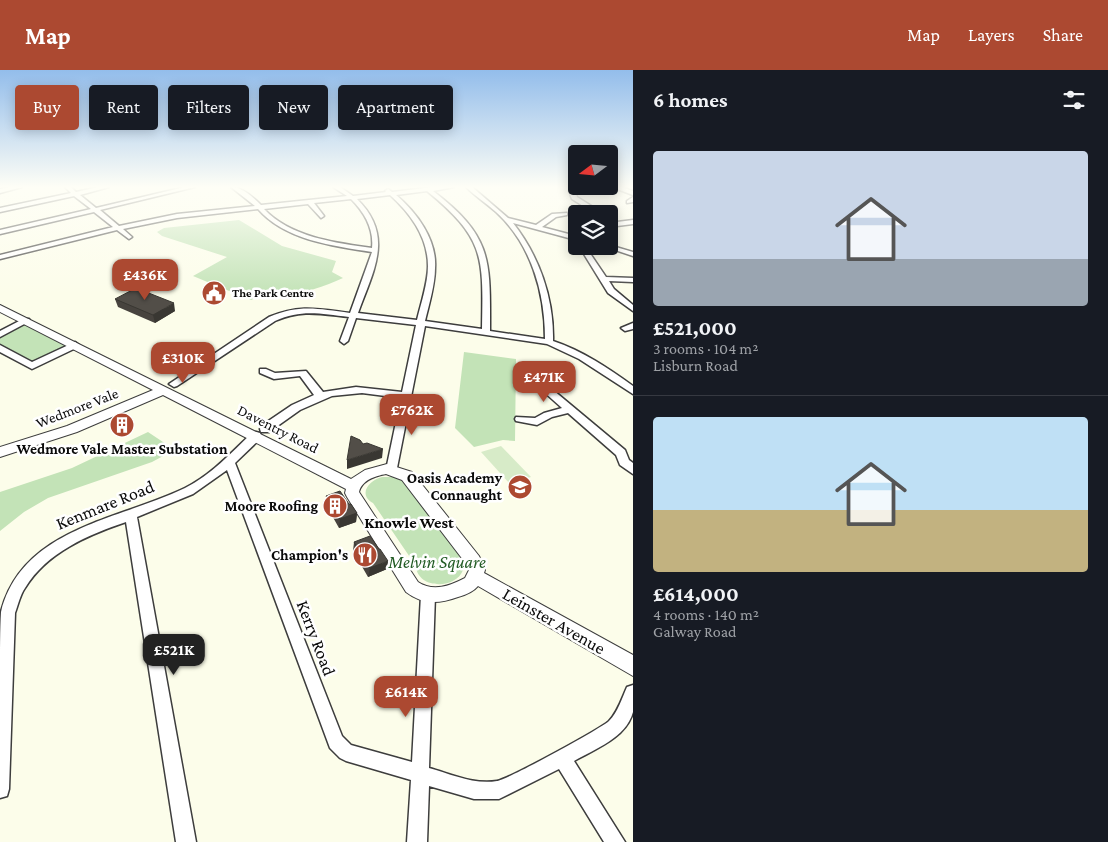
<!DOCTYPE html>
<html lang="en">
<head>
<meta charset="utf-8">
<style>
	:root { --surface:#171b24; --page:#242831; --text:#f1f3f6; --muted:#9ea1a6; --line:#363941; --accent:#ac4931 }
	body { margin:0; font-family:"Crimson Pro",serif; background:var(--page); color:var(--text); height:100vh; display:flex; flex-direction:column; font-size:19px; white-space:nowrap }
	* { box-sizing:border-box; margin:0 }
	p { font-size:16px; color:var(--muted) }
	.icon { flex:none; width:28px; height:28px; fill:none; stroke:currentColor; stroke-width:2; stroke-linecap:round; stroke-linejoin:round }
	.map { position:relative; flex:1; overflow:hidden }
	.panel { display:flex; flex-direction:column; background:var(--surface); width:475px }
	.panel>* { flex:none }
	.guide { position:absolute; left:15px; top:15px; width:475px; height:45px; display:flex; gap:10px }
	.needle { width:32px; rotate:254deg }
	.tools { position:absolute; left:568px; top:75px; display:grid; gap:10px }
	.tools a { display:grid; place-items:center; width:50px; height:50px; border-radius:5px; background:var(--surface); box-shadow:0 2px 12px #0003; font-size:25px }
	.price { position:absolute; translate:-50% -42px; padding:0 11px; border-radius:10px; background:var(--accent); color:#fff; font-size:16px; line-height:32px; filter:drop-shadow(0 1px 2px #0008) }
	.price::after { content:''; position:absolute; left:50%; top:30px; width:15px; height:11px; margin-left:-8px; background:inherit; clip-path:polygon(0 0,100% 0,50% 100%) }
	.price.current { background:#222; color:#fff }
	ul { padding:0; list-style:none }
	li { display:grid; align-content:center; gap:10px; height:265px; padding:0 20px }
	li+li { border-top:1px solid var(--line) }
	li span { display:grid; place-items:center; height:155px; border-radius:5px; color:#555 }
	li>.icon { margin-inline-start:auto }
	span .icon { width:90px; height:90px; fill:#fffc; stroke-width:1 }
	li b { font-size:21px }
	h2 { display:flex; justify-content:space-between; align-items:center; height:60px; padding:0 20px; font-size:21px }
	.tag { padding:0 18px; border-radius:5px; background:var(--surface); box-shadow:0 2px 12px #0003; font-size:18px; line-height:45px }
	.tag.current { background:var(--accent); color:#fff }
	header { display:flex; align-items:center; gap:30px; box-sizing:border-box; height:70px; padding:0 25px; background:var(--accent); color:#fff }
	header strong { font-size:24px }
	nav { display:flex; gap:28px; margin-inline-start:auto; font-size:18px }
	main { display:flex; flex:1; min-height:0 }
	.map>svg:first-child { display:block }
	.green { fill:#c3e3b7 }
	.pitch { fill:#d7ebc8 }
	.lines { fill:none; stroke-linecap:round; stroke-linejoin:round }
	.minor-casing { stroke:#3d3d3d; stroke-width:3 }
	.tertiary-casing { stroke:#3d3d3d; stroke-width:2 }
	.minor { fill:#fff; fill-rule:evenodd }
	.tertiary { fill:#fff; fill-rule:evenodd }
	.wall { fill:#47433e }
	.shaded-wall { fill:#393732 }
	.building { fill:#524e48; stroke:#393732 }
	.labels { text-anchor:middle; stroke-width:5; stroke-linejoin:round; paint-order:stroke }
	.far-poi-label { font-size:12px; font-weight:bold; fill:#0a0a0a; stroke:#fff; text-anchor:start }
	.street-label { font-size:15px; fill:#0a0a0a; stroke:#fff }
	.poi-label { font-size:15px; font-weight:bold; fill:#0a0a0a; stroke:#fff; text-anchor:end }
	.neighbourhood-label { font-size:16px; font-weight:bold; fill:#0a0a0a; stroke:#fff }
	.near-street-label { font-size:18px; fill:#0a0a0a; stroke:#fff }
	.near-park-label { font-size:18px; font-style:italic; fill:#225b24; stroke:#fff }
</style>
</head>
<body>
<header>
<strong>Map</strong>
<nav><a>Map</a><a>Layers</a><a>Share</a></nav>
</header>
<main>
<div class="map">
<svg width="633" height="772" viewBox="0 0 633 772">
	<rect width="100%" height="100%" fill="#fcfdea"/>
	<!-- green -->
	<path class="green" d="M 239,150 L 282,176 L 336,191 L 332,202 L 343,208 C 321,218 291,229 266,223 L 251,230 L 193,206 L 227,187 L 162,166 L 157,162 L 164,158 Z
		M 24,254 L 68,276 L 33,293 L 0,275 L 0,265 Z
		M 464,282 L 516,289 L 515,371 L 503,370 L 474,377 L 455,358 Z
		M 148,362 L 169,376 L 165,385 L 152,392 L 48,428 L 24,442 L 0,461 L 0,422 L 72,398 Z
		M 382,407 L 394,407 L 404,412 L 459,484 L 463,500 C 456,520 417,519 416,496 L 373,433 C 357,424 370,410 382,407 Z"/>
	<!-- pitch -->
	<path class="pitch" d="M 501,376 L 531,407 L 510,414 L 481,382 Z"/>
	<g class="lines">
		<defs>
			<path id="minor" d="M 10,117 L 22,117 L 0,123 L 0,119 Z
				M 65,117 L 71,117 L 76,122 L 98,117 L 109,117 L 80,125 L 96,138 L 185,117 L 195,117 L 100,140 L 119,156 L 177,144 L 255,136 L 231,117 C 242,117 253,127 261,135 L 347,126 L 333,117 L 340,117 L 353,126 L 386,122 L 385,121 L 388,119 L 392,122 L 433,117 L 454,117 L 433,121 C 493,167 490,190 490,261 L 545,269 C 545,222 531,174 496,142 C 486,133 475,126 466,117 L 472,117 L 508,148 L 536,155 L 552,144 L 567,143 L 567,145 L 556,147 L 542,157 L 576,166 L 576,170 L 513,153 C 539,186 554,228 553,271 C 583,281 608,298 633,316 L 633,324 L 579,289 L 547,274 L 425,256 L 396,403 L 388,403 L 386,400 L 401,328 L 362,323 L 332,326 L 300,340 L 269,362 L 261,362 L 260,359 L 261,356 L 292,335 L 314,325 L 300,306 L 274,309 L 260,303 L 260,299 L 266,299 L 275,303 L 306,301 L 323,322 L 356,317 L 402,322 L 416,255 L 356,248 L 348,271 L 344,274 L 340,271 L 349,247 C 320,244 302,239 275,251 L 177,316 L 174,317 L 169,314 L 269,247 C 300,234 318,239 350,243 L 372,182 C 333,176 285,170 258,139 L 177,148 L 123,159 L 132,167 L 129,169 L 117,160 L 0,189 L 0,185 L 113,157 L 94,142 L 0,164 L 0,160 L 91,139 L 74,126 L 0,142 L 0,138 L 71,123 ZM 427,121 C 486,169 483,188 482,259 L 425,251 C 429,234 435,215 435,198 C 437,169 416,142 396,125 ZM 390,125 C 410,143 428,167 428,196 C 428,213 421,233 417,250 L 358,243 C 373,201 395,166 357,129 ZM 351,129 C 365,143 374,159 372,178 C 336,173 290,167 264,139 L 308,134 L 321,148 L 324,146 L 314,133 Z
				M 573,117 L 579,117 L 575,121 L 577,127 L 604,144 L 596,144 L 572,129 L 569,121 Z
				M 612,117 L 621,117 L 633,121 L 633,125 Z
				M 633,127 L 633,132 L 627,133 L 627,131 Z
				M 633,150 L 633,154 L 609,157 L 609,153 Z
				M 609,175 L 633,182 L 633,186 L 603,176 L 609,176 Z
				M 579,176 L 585,176 L 606,207 L 633,208 L 633,212 L 609,211 L 614,219 L 633,235 L 633,241 L 608,223 Z
				M 23,249 L 29,249 L 30,251 L 0,267 L 0,261 Z
				M 633,253 L 633,259 L 625,261 L 621,258 Z
				M 75,272 L 79,275 L 78,277 L 32,299 L 0,282 L 0,275 L 32,292 Z
				M 522,306 L 541,310 L 625,380 L 629,390 L 633,393 L 633,404 L 620,395 L 616,385 L 568,343 L 552,347 L 537,355 L 516,351 L 515,349 L 516,347 L 535,348 L 544,343 L 562,338 L 535,314 L 519,311 L 517,309 Z
				M 256,362 L 260,363 L 261,366 L 260,369 L 235,393 L 342,666 L 351,675 L 412,692 L 421,525 L 423,520 L 428,519 L 433,520 L 435,525 L 429,698 C 451,704 474,715 497,711 C 509,709 600,659 609,651 C 618,642 622,628 627,617 L 633,615 C 633,623 633,634 633,642 C 626,668 595,679 574,691 L 625,772 L 604,772 L 559,699 L 499,729 L 474,729 L 429,716 L 427,772 L 407,772 L 411,710 L 346,691 L 340,688 L 330,678 L 227,400 L 193,424 L 137,447 L 196,772 L 176,772 L 126,452 C 88,465 47,482 25,518 C 20,525 18,535 15,543 L 9,719 L 7,726 L 0,728 C 0,685 0,642 0,599 C 0,581 0,559 1,542 C 22,458 119,450 185,418 C 211,405 231,383 252,363 Z"/>
			<path id="tertiary" d="M 0,235 L 351,409 L 365,400 L 387,394 L 412,402 L 479,486 L 485,500 L 484,503 L 633,585 L 633,606 L 478,516 C 473,522 465,525 458,527 C 439,534 423,535 406,522 L 347,427 L 345,423 L 346,419 L 163,325 L 77,362 L 0,387 L 0,377 L 67,356 L 153,320 L 0,242 ZM 386,404 L 402,410 L 467,495 L 469,500 L 465,508 C 450,516 433,522 418,512 L 359,422 C 362,410 375,406 386,404 Z"/>
		</defs>
		<!-- minor casing -->
		<use href="#minor" class="minor-casing"/>
		<!-- tertiary casing -->
		<use href="#tertiary" class="tertiary-casing"/>
		<!-- minor -->
		<use href="#minor" class="minor"/>
		<!-- tertiary -->
		<use href="#tertiary" class="tertiary"/>
	</g>
	<!-- wall -->
	<path class="wall" d="M 115,229 L 175,241 L 155,253 L 118,237 Z
		M 113,348 L 130,358 L 121,361 L 115,352 Z
		M 326,426 L 349,434 L 357,443 L 356,452 L 339,458 L 326,435 Z
		M 354,472 L 387,499 L 368,507 L 353,481 Z"/>
	<!-- shaded-wall -->
	<path class="shaded-wall" d="M 174,233 L 175,241 L 155,253 L 153,245 Z
		M 128,353 L 130,358 L 121,361 L 120,357 Z
		M 383,379 L 382,388 L 347,399 L 347,390 Z
		M 357,443 L 356,452 L 339,458 L 340,449 Z
		M 388,491 L 387,499 L 368,507 L 370,498 Z"/>
	<!-- building -->
	<path class="building" d="M 136,218 L 174,233 L 153,245 L 115,229 Z
		M 122,344 L 128,353 L 120,357 L 113,348 Z
		M 351,366 L 360,370 L 363,374 L 367,373 L 383,379 L 347,390 Z
		M 340,421 L 349,434 L 351,434 L 357,443 L 340,449 L 326,426 Z
		M 370,466 L 379,479 L 380,479 L 388,491 L 370,498 L 354,472 Z"/>
	<!-- sky -->
	<linearGradient id="sky" x2="0" y2="1"><stop stop-color="#93bdeb"/><stop offset="0.52" stop-color="#fefef6"/><stop offset="1" stop-color="#fefef6" stop-opacity="0"/></linearGradient>
	<rect width="633" height="225" fill="url(#sky)"/>
	<!-- icons -->
	<defs>
		<symbol id="civic-disc" viewBox="-11 -11 22 22"><circle r="9.5" fill="#ac4931" stroke="#fff"/><path d="M-.6-6.5H3V-4.5H.6V-3L4-1V1h2V6H-6V1h2V-1L-.6-3ZM-1.2 2.5V6h2.4V2.5Z" fill="#fff"/></symbol>
		<symbol id="building-disc" viewBox="-11 -11 22 22"><circle r="9.5" fill="#ac4931" stroke="#fff"/><path d="M-4-6H4V6H1V3H-1V6H-4ZM-2.5-4.3h1.7v1.8h-1.7ZM.8-4.3h1.7v1.8H.8ZM-2.5-1h1.7V.8h-1.7ZM.8-1h1.7V.8H.8Z" fill="#fff"/></symbol>
		<symbol id="school-disc" viewBox="-11 -11 22 22"><circle r="9.5" fill="#ac4931" stroke="#fff"/><path d="M0-5L7-2L0 1L-7-2ZM-4 1L0 2.5L4 1V4Q0 6-4 4Z" fill="#fff"/></symbol>
		<symbol id="restaurant-disc" viewBox="-11 -11 22 22"><circle r="9.5" fill="#ac4931" stroke="#fff"/><path d="M-5-6h1v4h1v-4h1v4h1v-4h1v5L-1.5 .5V6h-2V.5L-5-1ZM5-6V6H3V1.5H1.5Q1.5-4 5-6Z" fill="#fff"/></symbol>
	</defs>
	<g fill-rule="evenodd">
		<use href="#civic-disc" x="200" y="209" width="28" height="28"/>
		<use href="#building-disc" x="108" y="341" width="28" height="28"/>
		<use href="#school-disc" x="506" y="403" width="28" height="28"/>
		<use href="#building-disc" x="321" y="422" width="28" height="28"/>
		<use href="#restaurant-disc" x="351" y="471" width="28" height="28"/>
	</g>
	<g class="labels">
		<!-- far-poi labels -->
		<g class="far-poi-label">
			<text x="232" y="227">The Park Centre</text>
		</g>
		<!-- street labels -->
		<g class="street-label">
			<text transform="translate(77 338) rotate(-21)" y="5">Wedmore Vale</text>
			<text transform="translate(278 359) rotate(27)" y="5">Daventry Road</text>
		</g>
		<!-- poi labels -->
		<g class="poi-label">
			<text x="122" y="384" text-anchor="middle">Wedmore Vale Master Substation</text>
			<text x="502" y="413">Oasis Academy<tspan x="502" dy="17">Connaught</tspan></text>
			<text x="318" y="441">Moore Roofing</text>
			<text x="348" y="490">Champion's</text>
		</g>
		<!-- neighbourhood labels -->
		<g class="neighbourhood-label">
			<text x="409" y="458">Knowle West</text>
		</g>
		<!-- near-street labels -->
		<g class="near-street-label">
			<text transform="translate(105 435) rotate(-22)" y="6">Kenmare Road</text>
			<text transform="translate(554 551) rotate(30)" y="6">Leinster Avenue</text>
			<text transform="translate(316 568) rotate(69)" y="6">Kerry Road</text>
		</g>
		<!-- near-park labels -->
		<g class="near-park-label">
			<text x="437" y="498">Melvin Square</text>
		</g>
	</g>
</svg>
<div class="tools">
<a><svg class="needle" viewBox="-14 -14 28 28"><path d="M0-13l5 13h-10z" fill="#e53935"/><path d="M0 13l5-13h-10z" fill="#9ea1a6"/></svg></a>
<a><svg class="icon" aria-label="layers" viewBox="0 0 24 24"><path d="M12 4l9 5-9 5-9-5zM3 14l9 5 9-5"/></svg></a>
</div>
<b class="price" style="left:145px;top:231px">£436K</b>
<b class="price" style="left:183px;top:314px">£310K</b>
<b class="price" style="left:544px;top:333px">£471K</b>
<b class="price" style="left:412px;top:366px">£762K</b>
<b class="price current" style="left:174px;top:606px">£521K</b>
<b class="price" style="left:406px;top:648px">£614K</b>
<div class="guide">
<a class="tag current">Buy</a>
<a class="tag">Rent</a>
<a class="tag">Filters</a>
<a class="tag">New</a>
<a class="tag">Apartment</a>
</div>
</div>
<section class="panel">
<h2>6 homes<svg class="icon" aria-label="filters" viewBox="0 0 24 24"><path d="M4 7h16M4 17h16"/><circle cx="9" cy="7" r="2"/><circle cx="15" cy="17" r="2"/></svg></h2>
<ul>
<li><span style="background:linear-gradient(#c9d6e8 70%,#9aa5b1 0)"><svg class="icon" aria-label="home" viewBox="0 0 24 24"><path d="M3 11l9-7 9 7M6 9v11h12V9"/></svg></span><div><b>£521,000</b><p>3 rooms · 104 m²</p><p>Lisburn Road</p></div></li>
<li><span style="background:linear-gradient(#bfe0f5 60%,#c2b280 0)"><svg class="icon" aria-label="home" viewBox="0 0 24 24"><path d="M3 11l9-7 9 7M6 9v11h12V9"/></svg></span><div><b>£614,000</b><p>4 rooms · 140 m²</p><p>Galway Road</p></div></li>
</ul>
</section>
</main>
</body>
</html>
